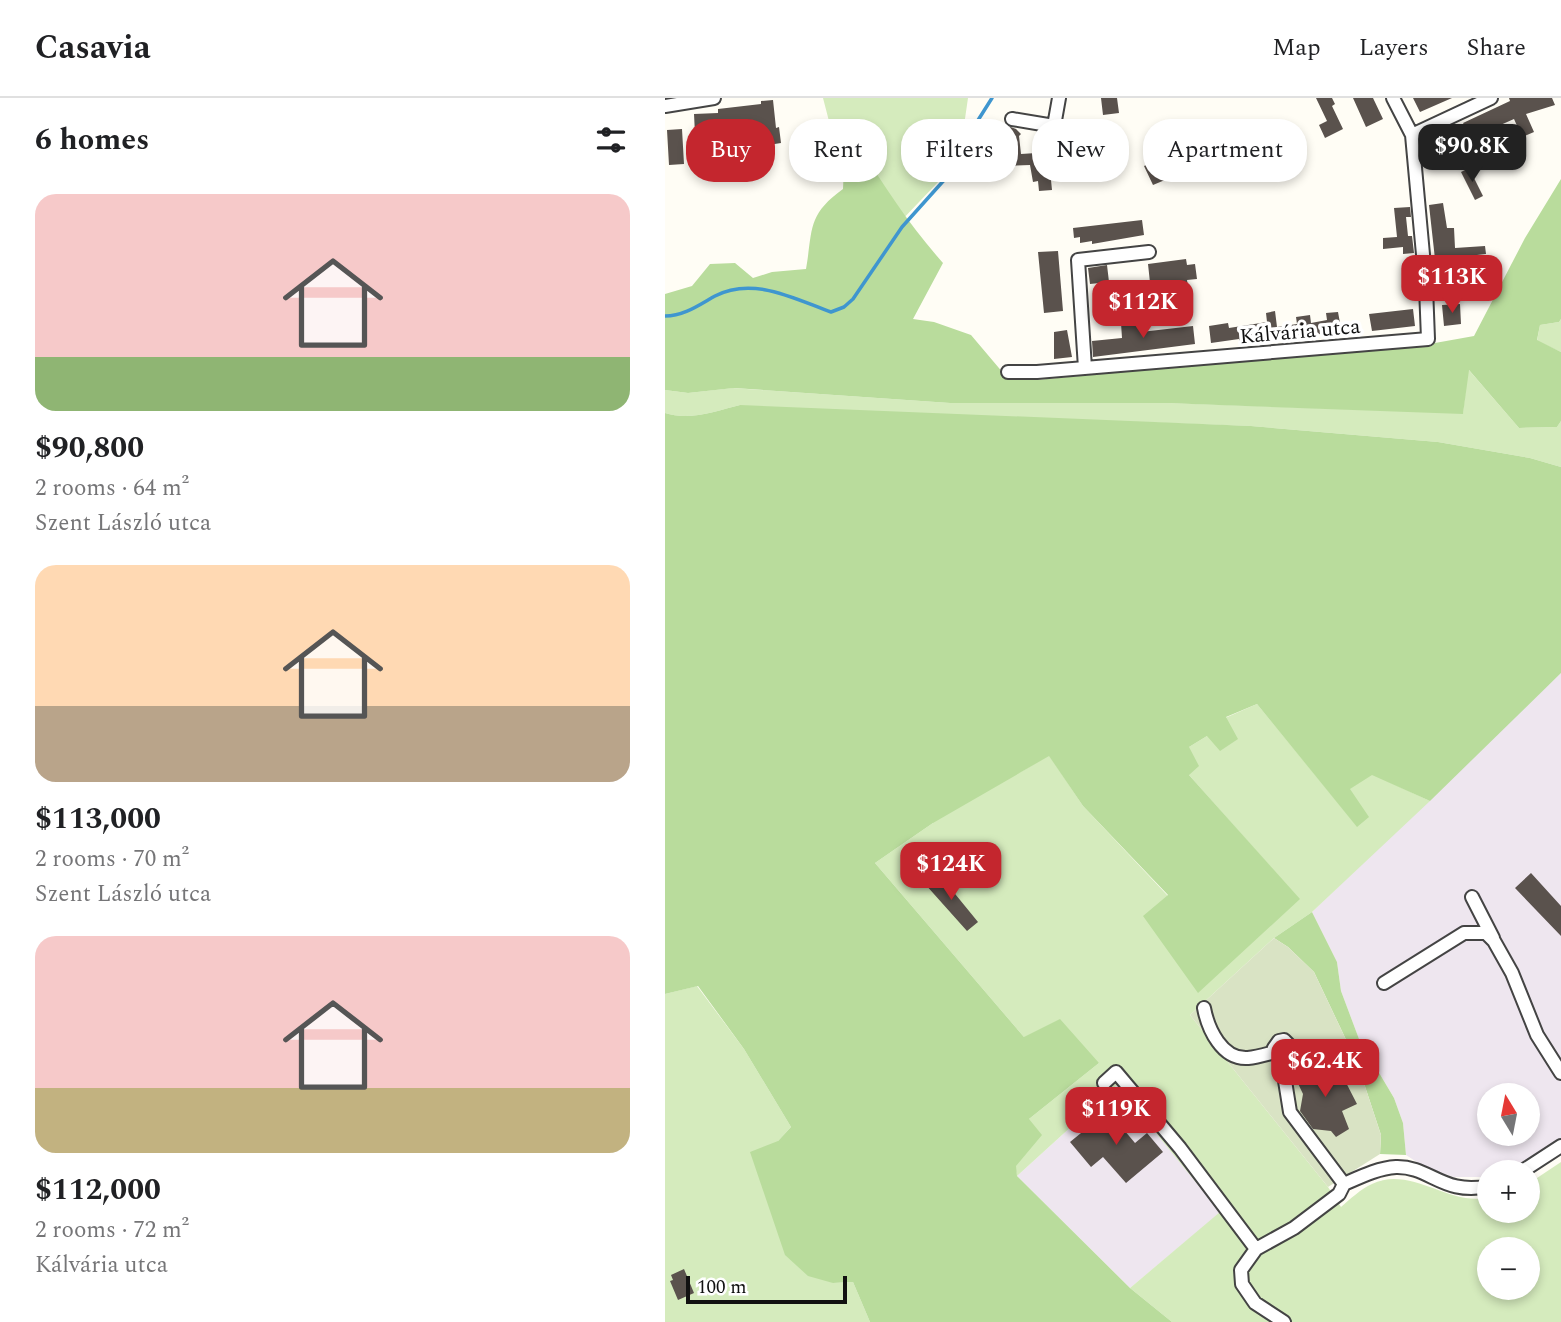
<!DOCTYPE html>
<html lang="en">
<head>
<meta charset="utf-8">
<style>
	:root { --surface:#fff; --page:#f6f6f6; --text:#202124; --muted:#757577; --line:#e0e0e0; --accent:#c4262e }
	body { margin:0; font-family:Spectral,serif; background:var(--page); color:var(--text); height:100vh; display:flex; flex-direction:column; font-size:26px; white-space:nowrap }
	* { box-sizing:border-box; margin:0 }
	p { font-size:23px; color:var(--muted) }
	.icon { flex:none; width:38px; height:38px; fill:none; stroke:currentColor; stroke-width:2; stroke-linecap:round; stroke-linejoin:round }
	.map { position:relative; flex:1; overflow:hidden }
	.drawer { display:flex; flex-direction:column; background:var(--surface); width:665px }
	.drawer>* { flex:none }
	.hud { position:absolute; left:21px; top:21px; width:665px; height:63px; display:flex; gap:14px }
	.needle { width:46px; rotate:350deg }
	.buttons { position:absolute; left:812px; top:985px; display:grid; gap:14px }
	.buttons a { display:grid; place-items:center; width:63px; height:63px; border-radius:50%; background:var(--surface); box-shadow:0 4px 10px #0003; font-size:35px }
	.scale { position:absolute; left:21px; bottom:18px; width:161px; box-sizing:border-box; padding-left:7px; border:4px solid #111; border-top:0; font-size:19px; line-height:24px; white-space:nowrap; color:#111; -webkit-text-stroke:5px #fff; paint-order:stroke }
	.price { position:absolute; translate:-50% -60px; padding:0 16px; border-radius:14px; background:var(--accent); color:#fff; font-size:23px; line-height:46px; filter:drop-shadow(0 2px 4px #0008) }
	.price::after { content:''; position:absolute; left:50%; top:42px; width:21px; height:16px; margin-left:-10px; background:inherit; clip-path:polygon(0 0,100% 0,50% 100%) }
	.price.selected { background:#222; color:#fff }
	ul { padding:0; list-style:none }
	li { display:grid; align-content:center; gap:14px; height:371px; padding:0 35px }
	li span { display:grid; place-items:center; height:217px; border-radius:21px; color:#555 }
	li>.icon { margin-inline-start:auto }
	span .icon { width:126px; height:126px; fill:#fffc; stroke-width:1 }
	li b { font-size:30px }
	h2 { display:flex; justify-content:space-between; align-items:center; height:84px; padding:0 35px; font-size:30px }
	.pill { padding:0 24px; border-radius:28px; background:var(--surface); box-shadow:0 4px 10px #0003; font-size:24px; line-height:63px }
	.pill.selected { background:var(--accent); color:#fff }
	header { display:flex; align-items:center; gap:42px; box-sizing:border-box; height:98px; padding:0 35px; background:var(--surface); border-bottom:2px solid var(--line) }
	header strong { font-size:33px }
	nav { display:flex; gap:38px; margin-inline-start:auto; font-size:24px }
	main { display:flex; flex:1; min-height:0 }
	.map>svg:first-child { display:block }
	.industrial { fill:#eee6ef; fill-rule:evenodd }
	.green { fill:#d5ebbd; fill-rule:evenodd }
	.forest { fill:#b9dc9c }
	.cemetery { fill:#d9e3c4 }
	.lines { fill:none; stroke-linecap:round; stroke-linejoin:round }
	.stream { stroke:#3f96cf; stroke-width:3.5 }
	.building { fill:#5a524d }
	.minor-casing { stroke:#444; stroke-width:16 }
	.minor { stroke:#fff; stroke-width:12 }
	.labels { text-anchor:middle; stroke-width:7; stroke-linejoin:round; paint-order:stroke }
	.street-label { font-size:21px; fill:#111; stroke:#fff }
</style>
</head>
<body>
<header>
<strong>Casavia</strong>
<nav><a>Map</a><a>Layers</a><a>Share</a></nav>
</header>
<main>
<section class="drawer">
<h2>6 homes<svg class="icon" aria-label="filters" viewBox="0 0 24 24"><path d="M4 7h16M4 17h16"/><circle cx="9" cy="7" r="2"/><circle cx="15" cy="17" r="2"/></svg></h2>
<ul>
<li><span style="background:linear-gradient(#f6c9c9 75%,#8fb573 0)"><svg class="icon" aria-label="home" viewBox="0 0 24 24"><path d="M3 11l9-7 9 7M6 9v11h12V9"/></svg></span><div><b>$90,800</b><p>2 rooms · 64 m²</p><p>Szent László utca</p></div></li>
<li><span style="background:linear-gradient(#ffd9b3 65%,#b9a48a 0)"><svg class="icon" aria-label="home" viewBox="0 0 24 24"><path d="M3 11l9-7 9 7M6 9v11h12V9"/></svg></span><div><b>$113,000</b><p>2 rooms · 70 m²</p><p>Szent László utca</p></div></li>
<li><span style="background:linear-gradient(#f6c9c9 70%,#c2b280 0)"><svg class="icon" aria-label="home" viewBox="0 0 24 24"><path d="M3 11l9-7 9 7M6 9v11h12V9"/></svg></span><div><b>$112,000</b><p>2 rooms · 72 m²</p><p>Kálvária utca</p></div></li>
</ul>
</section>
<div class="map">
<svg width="896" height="1224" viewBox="0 0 896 1224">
	<rect width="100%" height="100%" fill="#fffdf5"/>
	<!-- industrial -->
	<path class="industrial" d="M 896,575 L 896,1043 L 881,1055 L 848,1072 L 824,1074 L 824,1078 L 818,1079 L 789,1079 L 761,1070 L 741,1057 L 738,1025 L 729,1000 L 694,941 L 676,893 L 672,864 L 647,814 ZM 824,998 L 863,998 L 863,1036 L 824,1036 Z
		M 452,987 L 556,1114 L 465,1190 L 352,1078 Z"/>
	<!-- green -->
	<path class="green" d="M 158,0 L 303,0 L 294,62 L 235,124 L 172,54 Z
		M 896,221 L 896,254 L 872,243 L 875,227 L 894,224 Z
		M 803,271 L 854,330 L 892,329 L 896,323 L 896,369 L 865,360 L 773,344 L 586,328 L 268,317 L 354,675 L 384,657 L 418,708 L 503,798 L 634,801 L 524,677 L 524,649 L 542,638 L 560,620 L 592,606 L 692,728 L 684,691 L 707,676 L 765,703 L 647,814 L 609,840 L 525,917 L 663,1089 L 676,1109 C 685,1101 696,1091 707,1086 C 746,1067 786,1110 824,1099 L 824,1113 L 863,1113 L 863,1086 L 896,1064 L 896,1224 L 507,1224 L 465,1190 L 555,1114 L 452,987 L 352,1078 L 350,1068 L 364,1021 L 434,965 L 359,939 L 210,765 L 268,725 L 75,307 C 51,313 24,323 0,315 L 0,292 L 23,295 L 68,290 L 285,305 L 500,305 L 798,315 ZM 824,1152 L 863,1152 L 863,1190 L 824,1190 Z
		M 32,888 L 79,951 L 126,1029 L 113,1043 L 168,1185 L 188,1184 L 205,1224 L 0,1224 L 0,896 Z"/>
	<!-- forest -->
	<path class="forest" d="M 195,49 C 220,90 246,129 278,165 L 248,221 L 269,224 L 306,237 L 339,276 L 343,274 L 371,282 L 770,245 L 809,238 L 860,140 L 896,81 L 896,221 L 894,224 L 875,227 L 872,242 L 896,254 L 896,323 L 892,329 L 854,330 L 804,272 L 798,316 L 500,305 L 285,305 L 69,290 L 23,295 L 0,292 L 0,196 L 27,188 L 45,166 L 70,165 L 88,180 L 107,174 L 141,171 C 148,131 142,117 178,91 L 179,68 Z
		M 75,307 L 586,328 L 773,344 L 865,360 L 896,369 L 896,575 L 765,703 L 707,677 L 685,691 L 704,719 L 692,729 L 592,606 L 561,619 L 573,641 L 555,653 L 542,638 L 524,649 L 534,668 L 524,677 L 635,801 L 533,895 L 478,818 L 503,797 L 418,708 L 384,658 L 268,725 L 210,765 L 359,939 L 395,921 L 434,965 L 364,1021 L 377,1037 L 351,1068 L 352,1078 L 465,1190 L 507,1224 L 205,1224 L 188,1184 L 168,1185 L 143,1178 L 120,1157 L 85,1054 L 113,1043 L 126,1029 L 79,951 L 33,888 L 0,896 L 0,315 C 24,323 51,313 75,307 Z
		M 647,814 L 672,864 L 676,893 L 694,941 L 729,1000 L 738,1025 L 741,1057 L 715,1056 L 716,1037 L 693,967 L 649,874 L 623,849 L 609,840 Z"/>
	<!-- cemetery -->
	<path class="cemetery" d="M 609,840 L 623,849 L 649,874 L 693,967 L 716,1037 L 715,1056 L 663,1089 L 525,917 Z"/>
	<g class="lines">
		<!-- stream -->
		<path class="stream" d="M 0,218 C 19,218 34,207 50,198 C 88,178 130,201 166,214 L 179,209 L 188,201 L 237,129 L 298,61 L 310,27 L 327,0"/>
	</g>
	<!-- building -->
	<path class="building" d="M 436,0 L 452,0 L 454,15 L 438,17 Z
		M 651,0 L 667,0 L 670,6 L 667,8 L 678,31 L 660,40 L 654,27 L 662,23 Z
		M 688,0 L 708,0 L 718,21 L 701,29 Z
		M 748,0 L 787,0 L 755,14 Z
		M 844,0 L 887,0 L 890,7 L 861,16 L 869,34 L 857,39 L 849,21 L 806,40 L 798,25 L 845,3 Z
		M 108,2 L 111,30 L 114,29 L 116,45 L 97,48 L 99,56 L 74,57 L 73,39 L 54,40 L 54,35 L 30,36 L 29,16 L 53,15 L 53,11 L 96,6 L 96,3 Z
		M 343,28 L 351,31 L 356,36 L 354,38 L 356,56 L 418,52 L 418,46 L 442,43 L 442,39 L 456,37 L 458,56 L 440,58 L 441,70 L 433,71 L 434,74 L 386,82 L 387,92 L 374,93 L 373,83 L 368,84 L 365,67 L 337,68 L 331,39 Z
		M 17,31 L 19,66 L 4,67 L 2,32 Z
		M 781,31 L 785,39 L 761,51 L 756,42 Z
		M 498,59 L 507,79 L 488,87 L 479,68 Z
		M 804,70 L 818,98 L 810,102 L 796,74 Z
		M 778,105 L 782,130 L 789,130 L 790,150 L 820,148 L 821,156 L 803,158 L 807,184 L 773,188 L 764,107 Z
		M 745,109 L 746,119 L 741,119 L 743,138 L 747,138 L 749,155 L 738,156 L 738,149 L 718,151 L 718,140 L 732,139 L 729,110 Z
		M 477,122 L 479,137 L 427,146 L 427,143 L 415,145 L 415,139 L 409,140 L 408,130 Z
		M 393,153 L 398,213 L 379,215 L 373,154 Z
		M 521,161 L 522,167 L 530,166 L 532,181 L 522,182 L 523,189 L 486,194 L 483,166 Z
		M 442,167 L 444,184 L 425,186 L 423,170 Z
		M 795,206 L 796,226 L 779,228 L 777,207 Z
		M 748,211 L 750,228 L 707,233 L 704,216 Z
		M 610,213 L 612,229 L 632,226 L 631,219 L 645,217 L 646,225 L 662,222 L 661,215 L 673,214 L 677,236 L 665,238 L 664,235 L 605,242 L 605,239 L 575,244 L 574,241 L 546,245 L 544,228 L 563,225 L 564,230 L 602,224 L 601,215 Z
		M 474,221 L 476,234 L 528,228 L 530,246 L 428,259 L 427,243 L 457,240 L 456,225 Z
		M 402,232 L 407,259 L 389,261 L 389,234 Z
		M 273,775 L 313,824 L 302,833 L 260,786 Z
		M 866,775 L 896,808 L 896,838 L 850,790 Z
		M 657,964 L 664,977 L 674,971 L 692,1006 L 677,1013 L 684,1031 L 671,1039 L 666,1033 L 648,1031 L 635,1013 L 638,996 L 629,977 Z
		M 443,1013 L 470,1045 L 482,1035 L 498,1054 L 461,1085 L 438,1059 L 426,1069 L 405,1044 Z
		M 19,1171 L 29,1195 L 13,1202 L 5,1183 L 8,1182 L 6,1177 Z"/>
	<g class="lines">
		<defs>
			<path id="minor" d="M 0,8 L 49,0
				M 347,21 L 389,28 L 394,0
				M 389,28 L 420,38
				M 747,37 L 826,0
				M 420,270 L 413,162 L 484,154
				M 343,274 L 372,274 L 763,241 L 761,189 L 747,37 L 728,0
				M 807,799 L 828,840
				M 719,885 L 799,835 L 821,835 L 829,843 L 847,875 L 872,937 L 896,975
				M 539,910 C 543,931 557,962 583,960 C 592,959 602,956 610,954
				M 616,958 L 625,953 L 625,948 L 619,942 L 614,943 L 609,950 L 616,958 L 625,1014 L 679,1086
				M 439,985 L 451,974 L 515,1050 L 591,1151
				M 856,1074 L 896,1048
				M 619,1224 L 590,1205 L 577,1186 L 576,1172 L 591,1151 L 629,1130 L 674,1096 L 679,1086 C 695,1079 713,1070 731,1069 C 765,1068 778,1098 824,1088"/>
		</defs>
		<!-- minor casing -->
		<use href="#minor" class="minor-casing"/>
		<!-- minor -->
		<use href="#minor" class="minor"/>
	</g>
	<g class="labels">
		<!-- street labels -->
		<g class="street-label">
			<text transform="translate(635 233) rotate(-5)" y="7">Kálvária utca</text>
		</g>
	</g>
</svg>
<div class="buttons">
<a><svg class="needle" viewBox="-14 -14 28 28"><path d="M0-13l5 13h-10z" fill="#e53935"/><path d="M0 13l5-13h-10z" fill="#757577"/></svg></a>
<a>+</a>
<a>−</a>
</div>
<div class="scale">100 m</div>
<b class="price selected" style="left:807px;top:86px">$90.8K</b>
<b class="price" style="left:787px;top:217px">$113K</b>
<b class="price" style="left:478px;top:242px">$112K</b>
<b class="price" style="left:286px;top:804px">$124K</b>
<b class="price" style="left:660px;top:1001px">$62.4K</b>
<b class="price" style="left:451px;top:1049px">$119K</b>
<div class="hud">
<a class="pill selected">Buy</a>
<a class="pill">Rent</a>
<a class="pill">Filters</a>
<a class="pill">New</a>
<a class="pill">Apartment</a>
</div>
</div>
</main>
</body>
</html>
